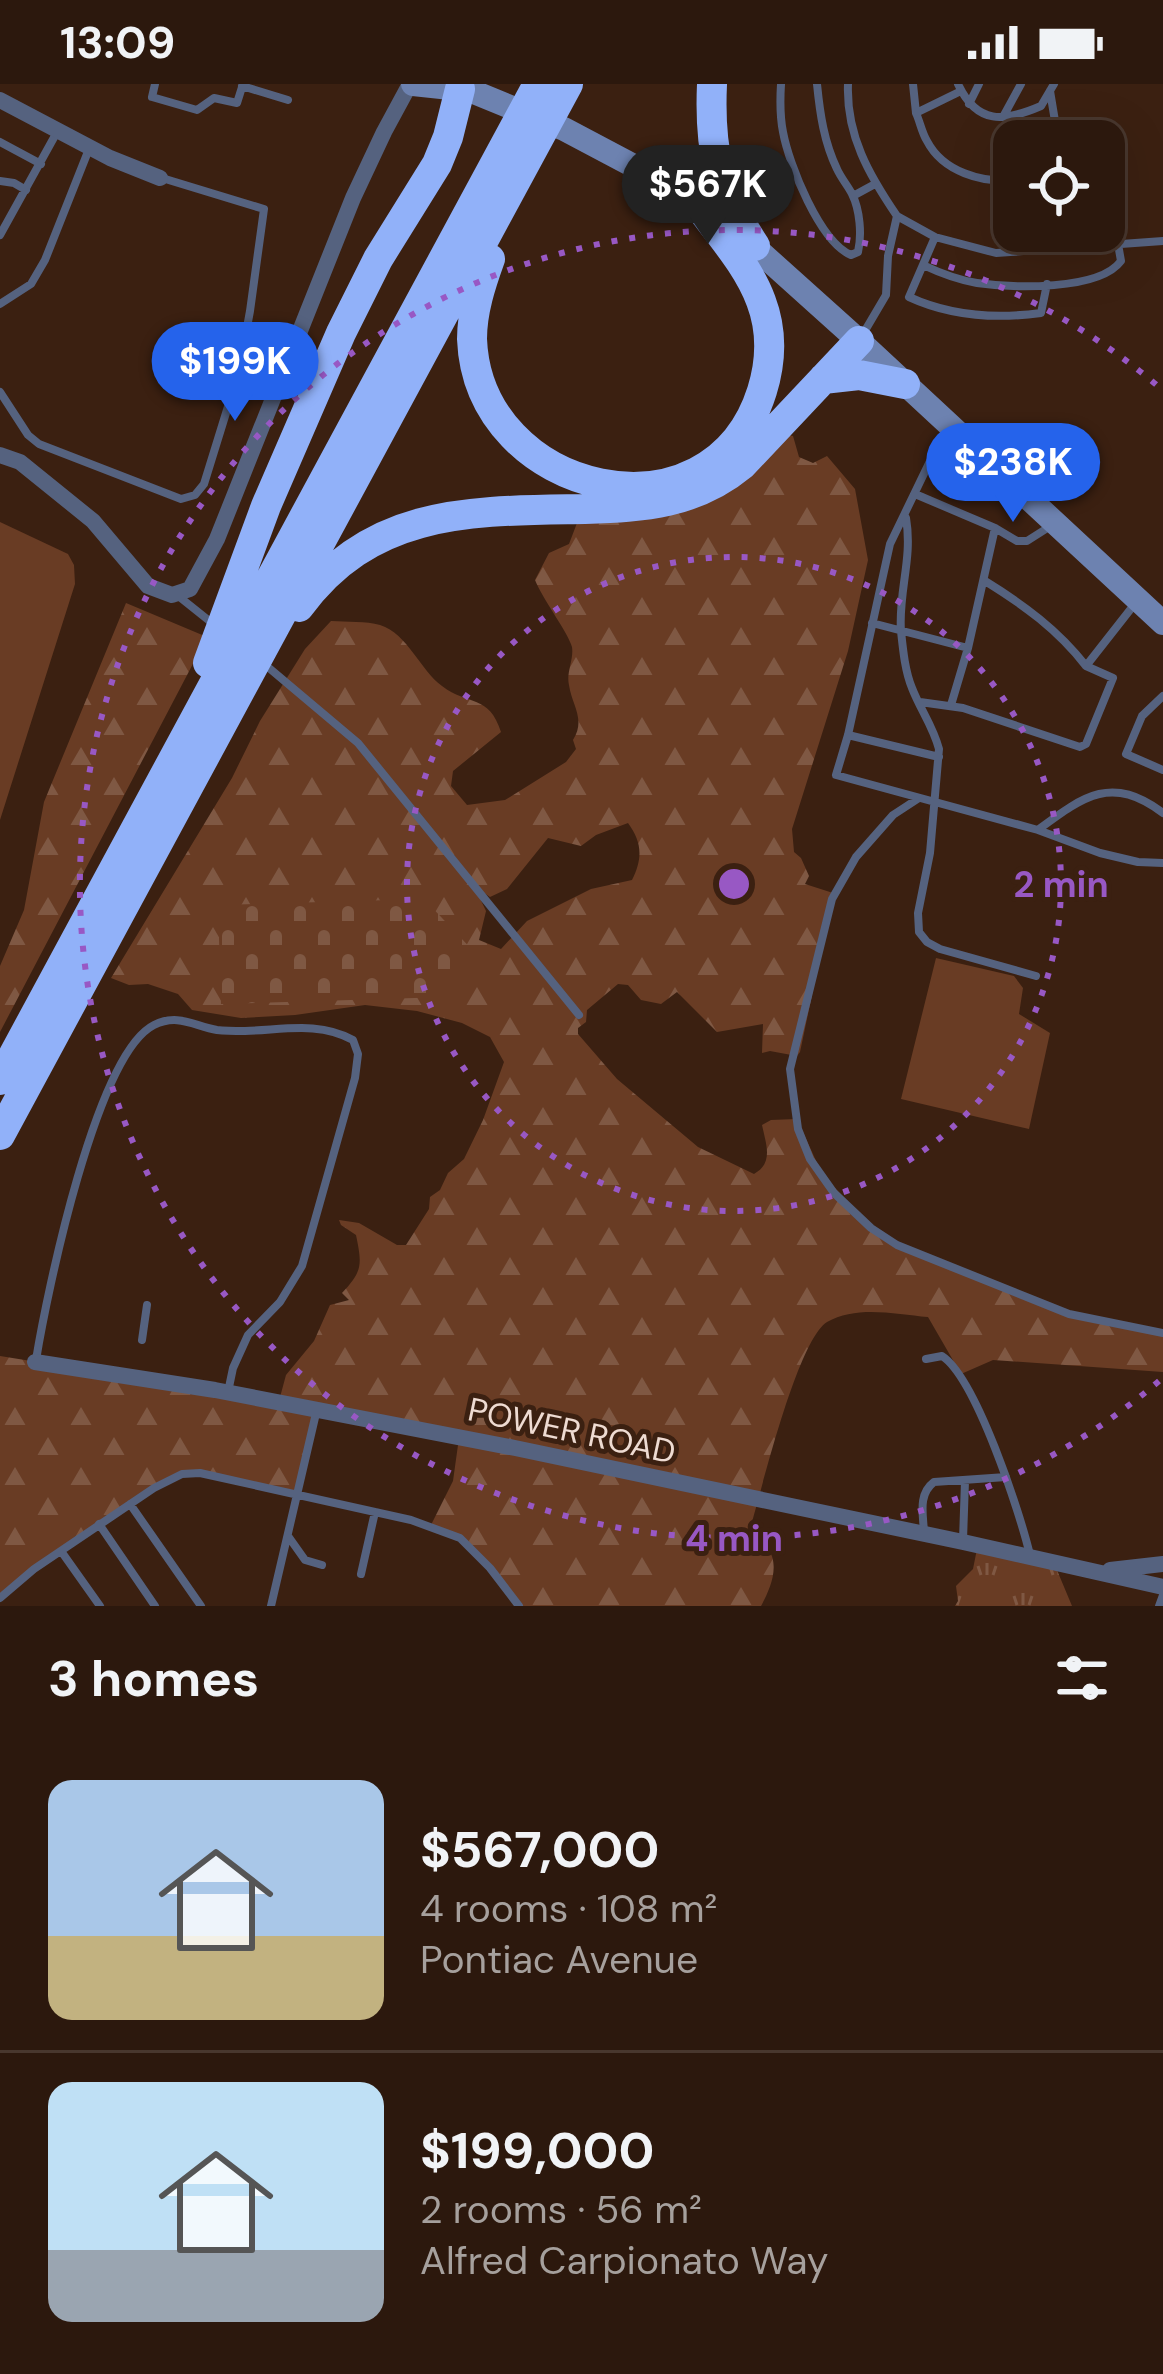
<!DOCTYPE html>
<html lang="en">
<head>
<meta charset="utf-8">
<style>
	:root { --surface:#2c180d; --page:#342116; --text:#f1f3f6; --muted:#a6a09d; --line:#48372e; --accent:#2563eb }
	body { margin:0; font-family:"DM Sans",sans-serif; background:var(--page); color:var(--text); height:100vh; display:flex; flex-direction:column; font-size:45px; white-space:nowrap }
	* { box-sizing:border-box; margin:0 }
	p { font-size:39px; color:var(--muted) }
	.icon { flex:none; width:66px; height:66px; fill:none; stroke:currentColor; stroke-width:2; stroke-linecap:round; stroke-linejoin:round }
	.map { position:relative; height:1522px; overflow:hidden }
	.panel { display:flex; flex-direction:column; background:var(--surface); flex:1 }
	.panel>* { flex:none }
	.fabs { position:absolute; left:993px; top:36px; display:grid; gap:24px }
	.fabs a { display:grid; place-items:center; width:132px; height:132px; border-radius:24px; background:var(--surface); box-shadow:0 12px 48px #0002,0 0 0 3px var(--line); font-size:60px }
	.price { position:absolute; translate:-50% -102px; padding:0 27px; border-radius:42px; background:var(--accent); color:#fff; font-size:39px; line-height:78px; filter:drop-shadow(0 3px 6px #0008) }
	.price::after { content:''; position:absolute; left:50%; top:72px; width:36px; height:27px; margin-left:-18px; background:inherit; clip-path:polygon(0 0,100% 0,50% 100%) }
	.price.on { background:#222; color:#fff }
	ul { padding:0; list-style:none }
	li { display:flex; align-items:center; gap:36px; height:300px; padding:0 48px }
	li+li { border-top:3px solid var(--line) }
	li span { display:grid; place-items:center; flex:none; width:336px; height:240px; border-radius:24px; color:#555 }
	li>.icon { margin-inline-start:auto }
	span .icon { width:144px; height:144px; fill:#fffc; stroke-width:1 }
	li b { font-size:51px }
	h2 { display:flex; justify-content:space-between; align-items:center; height:144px; padding:0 48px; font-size:51px }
	.status { display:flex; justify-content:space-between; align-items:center; height:84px; padding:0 60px; background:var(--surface); direction:ltr }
	.status svg { height:33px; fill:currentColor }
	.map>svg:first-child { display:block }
	.grass { fill:url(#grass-tufts) }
	.forest { fill:url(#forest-firs); fill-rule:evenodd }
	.cemetery { fill:url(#cemetery-stones) }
	.pitch { fill:#693c24 }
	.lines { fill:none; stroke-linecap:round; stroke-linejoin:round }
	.lane { stroke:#55627f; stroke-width:8 }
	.street { stroke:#55627f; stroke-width:16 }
	.secondary { stroke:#6d82b0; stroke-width:24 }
	.highway { stroke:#91b1f9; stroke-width:30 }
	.ring { fill:none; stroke:#9858c4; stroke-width:6; stroke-dasharray:6 12 }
	.labels { text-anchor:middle; stroke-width:10; stroke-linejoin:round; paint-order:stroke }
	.street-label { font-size:33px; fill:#eedbd2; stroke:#3b2011 }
	.centre { fill:#9858c4; stroke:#3b2011; stroke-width:6 }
	.ring-label { font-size:36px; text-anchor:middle; font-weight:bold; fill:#9858c4; stroke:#3b2011; stroke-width:10; stroke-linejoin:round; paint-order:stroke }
</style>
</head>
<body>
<div class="status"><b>13:09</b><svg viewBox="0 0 49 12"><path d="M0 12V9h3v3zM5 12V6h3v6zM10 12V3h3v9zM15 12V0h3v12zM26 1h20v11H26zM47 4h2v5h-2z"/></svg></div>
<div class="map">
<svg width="1163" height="1522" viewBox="0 0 1163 1522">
	<defs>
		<pattern id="grass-tufts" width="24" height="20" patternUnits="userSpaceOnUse" patternTransform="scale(3)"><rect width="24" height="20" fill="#693c24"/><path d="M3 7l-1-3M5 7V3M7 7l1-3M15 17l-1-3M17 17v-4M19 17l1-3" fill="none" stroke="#7f5843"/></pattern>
		<pattern id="forest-firs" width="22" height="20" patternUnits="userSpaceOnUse" patternTransform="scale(3)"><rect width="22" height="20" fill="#693c24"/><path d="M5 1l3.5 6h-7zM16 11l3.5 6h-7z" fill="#7f5843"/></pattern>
		<pattern id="cemetery-stones" width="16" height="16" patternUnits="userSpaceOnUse" patternTransform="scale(3)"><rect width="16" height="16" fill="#693c24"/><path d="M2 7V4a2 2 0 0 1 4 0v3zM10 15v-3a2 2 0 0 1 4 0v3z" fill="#7f5843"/></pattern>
	</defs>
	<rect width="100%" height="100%" fill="#3b2011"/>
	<!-- grass -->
	<path class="grass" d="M 978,1460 L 1054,1479 L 1072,1522 L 955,1522 L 958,1517 L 956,1502 L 973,1485 Z"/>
	<!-- forest -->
	<path class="forest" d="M 777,349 L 793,352 L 799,373 L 813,379 L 827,372 L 855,405 L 868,476 L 848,567 L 792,745 L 794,768 L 801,774 L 809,792 L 805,800 L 833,809 L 833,811 L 800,968 L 797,972 L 770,967 L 762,969 L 763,940 L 717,948 L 677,908 L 661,920 L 641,916 L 628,901 L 618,900 L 587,926 L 586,938 L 578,944 L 578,950 L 617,995 L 698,1063 L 754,1090 C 774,1079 766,1060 762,1041 L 771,1036 L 797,1035 L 822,1090 L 877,1149 L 1070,1231 L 1163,1249 L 1163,1288 L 993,1276 L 961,1290 L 928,1233 C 896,1230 856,1221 827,1238 C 798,1256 763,1400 752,1438 C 755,1452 759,1453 767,1463 C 781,1481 770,1505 761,1522 L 518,1522 L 460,1454 L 431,1441 L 453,1397 L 459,1354 L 318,1325 L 295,1408 L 196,1388 L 176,1390 L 0,1513 L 0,1272 L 279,1317 L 286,1291 L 314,1257 L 330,1221 L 349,1216 L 342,1209 C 363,1187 362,1180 356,1151 L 341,1141 L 339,1136 L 359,1139 L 397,1161 L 406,1161 L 429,1125 L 430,1113 L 440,1106 L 448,1089 L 464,1075 L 483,1036 L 504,978 L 490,953 L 462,939 L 417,927 L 365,921 L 295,931 L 241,934 L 192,926 L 178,910 L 148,900 L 129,901 L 111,894 L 232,694 L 260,637 L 305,565 L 331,537 C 346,538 366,537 380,541 C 408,550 420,586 442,602 C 468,622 489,610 501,648 L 453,687 L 451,702 L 467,721 L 505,716 L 566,678 L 576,665 L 573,656 C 586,635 572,622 569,601 C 566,589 574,575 572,563 C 569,550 542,514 535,496 L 549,469 L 569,460 L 582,426 ZM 628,739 C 642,758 643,774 632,796 L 591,805 L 527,837 L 501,865 L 479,856 L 486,827 L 474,802 L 490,813 L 507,805 L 548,754 L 581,762 L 596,751 Z
		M 126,519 L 207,553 L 0,948 L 0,882 L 24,826 L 44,718 Z"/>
	<!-- cemetery -->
	<path class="cemetery" d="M 424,815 L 478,872 L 447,913 L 221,920 L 218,821 Z"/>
	<!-- pitch -->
	<path class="pitch" d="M 0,438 L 68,470 L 74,481 L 75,500 L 0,736 Z
		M 936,874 L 1014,892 L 1023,904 L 1019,930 L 1050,949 L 1029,1045 L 901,1015 Z"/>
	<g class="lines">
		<!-- lane -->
		<path class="lane" d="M 155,0 L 152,13 L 197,26 L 214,14 L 237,19 L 243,0
			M 781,0 C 780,16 780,33 783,48 C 789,81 820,158 851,171 L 858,168 C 862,151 860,126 852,110 C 848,102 841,94 837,85 C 824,58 820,30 817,0
			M 848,0 C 846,51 869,91 897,132 L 888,172 L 886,211 L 863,250
			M 913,0 L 916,29
			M 958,0 C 977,41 1004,38 1041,22 L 1054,0
			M 242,2 L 288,16
			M 961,7 L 916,29 C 920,38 922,49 927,57 C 943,88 982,99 1014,96
			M 969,20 L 979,0
			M 1003,33 L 1021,0
			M 1048,57 L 1056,43 L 1050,7
			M 0,58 L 41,80
			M 0,97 L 14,99 L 26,106
			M 853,112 L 875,100
			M 897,132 L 935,153 L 996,169 L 1163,157
			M 0,151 L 57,48
			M 935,153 L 909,213 C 950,232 996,235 1041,229 L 1047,200
			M 923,181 C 940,189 958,196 977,199 C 1012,204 1099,207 1121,177 L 1118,160
			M 0,220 L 31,200 L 45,176 L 89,65
			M 0,308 L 28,351 L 39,360 L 181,415 L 195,411 L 204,400 L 239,287 L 250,227 L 264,125 L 162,94
			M 951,345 L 933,371 L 890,460 L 848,651 L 836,691 L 1038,746 L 1100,769 L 1138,778 L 1163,779
			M 915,410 L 995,444 L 1017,457 L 1027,457 L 1049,443
			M 906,434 C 913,475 898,508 901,547 C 903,566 905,587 912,604 C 920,625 933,642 939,665 L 930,769 L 918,829 L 919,848 L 927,858 L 940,865 L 1036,892
			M 985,497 C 1024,521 1058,546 1086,582
			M 177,511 L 212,539
			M 872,539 L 968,564
			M 269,584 L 358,659 L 579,931
			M 1163,612 L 1142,632 L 1126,670 L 1163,686
			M 920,618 L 963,624 L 1080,663 L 1086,660 L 1113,594 L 1086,582 L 1137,517
			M 951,621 L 968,564 L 995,444
			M 848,651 L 939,673
			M 919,714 L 893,731 L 856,773 L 832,815 L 790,985 L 798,1045 L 810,1075 L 834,1109 L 871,1144 L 897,1161 L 1069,1230 L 1163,1249
			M 1039,745 C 1085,711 1112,691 1163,729
			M 142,1256 L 147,1221
			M 926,1275 L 942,1272 C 976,1294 1020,1429 1030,1471
			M 36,1276 C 47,1209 96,970 154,941 C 178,929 194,942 217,946 C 226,947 236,947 245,947 C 283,946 319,937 353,956 L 358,970 L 355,994 L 302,1182 L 280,1218 L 248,1251 L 233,1284 L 228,1308
			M 130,1420 L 201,1522
			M 99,1440 L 155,1522
			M 924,1448 C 923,1430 918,1410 934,1398 L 1006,1393
			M 288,1452 L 305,1476 L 322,1481
			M 963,1456 L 965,1397
			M 61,1467 L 100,1522
			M 361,1490 L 375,1428
			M 0,1514 L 34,1485 L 154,1404 L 182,1390 L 200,1389 L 411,1436 L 460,1454 L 490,1484 L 519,1522
			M 271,1522 L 317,1325
			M 1159,1522 L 1163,1511"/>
		<!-- street -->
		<path class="street" d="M 0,16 L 110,74 L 160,94
			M 0,371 L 20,378 L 93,437 L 148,502 L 172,511 L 190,505 L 217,455 L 353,114 L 384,48 L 410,0
			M 35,1278 L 215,1306 L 515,1364 L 963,1458 L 1163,1503
			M 1110,1486 L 1163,1480"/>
		<!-- secondary -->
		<path class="secondary" d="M 413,0 L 460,5
			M 454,0 L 564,45 L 649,90 L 708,126
			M 741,151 L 859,257 L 1163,539"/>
		<!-- highway -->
		<path class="highway" d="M 712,0 C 709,67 718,105 755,162
			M 490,175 C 481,200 472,227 472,255 C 478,412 712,466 762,307 C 771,278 772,246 761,217 C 748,181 718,149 696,118
			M 823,295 L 859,291 L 905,300
			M 299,523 C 372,423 474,427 585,425 C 644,423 695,420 742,381 L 859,257
			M 208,579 L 266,422 L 341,249 L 378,175 L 437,80 L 448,53 L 460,5
			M 0,996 L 538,0
			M 0,1051 L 568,0"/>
	</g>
	<!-- distance rings -->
	<g class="ring">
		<circle cx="734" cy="800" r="327"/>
		<path d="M1159 1297A654 654 0 1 1 1159 303"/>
	</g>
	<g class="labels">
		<!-- street labels -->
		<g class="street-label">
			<text transform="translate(572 1346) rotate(12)" y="12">POWER ROAD</text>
		</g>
	</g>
	<circle cx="734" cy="800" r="18" class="centre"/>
	<g class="ring-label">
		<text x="1061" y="813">2 min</text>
		<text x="734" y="1467">4 min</text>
	</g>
</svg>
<div class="fabs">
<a><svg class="icon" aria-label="locate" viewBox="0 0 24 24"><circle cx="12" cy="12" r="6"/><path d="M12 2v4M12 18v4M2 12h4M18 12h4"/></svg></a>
</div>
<b class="price on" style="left:708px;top:163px">$567K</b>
<b class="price" style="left:235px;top:340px">$199K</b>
<b class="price" style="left:1013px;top:441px">$238K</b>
</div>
<section class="panel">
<h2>3 homes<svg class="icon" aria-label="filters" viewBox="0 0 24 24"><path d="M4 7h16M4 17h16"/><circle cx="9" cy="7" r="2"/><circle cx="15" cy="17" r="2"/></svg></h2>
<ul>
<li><span style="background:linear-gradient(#a9c7e8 65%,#c2b280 0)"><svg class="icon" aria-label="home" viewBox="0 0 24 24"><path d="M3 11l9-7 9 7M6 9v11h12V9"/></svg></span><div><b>$567,000</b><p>4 rooms · 108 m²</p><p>Pontiac Avenue</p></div></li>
<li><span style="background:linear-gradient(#bfe0f5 70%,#9aa5b1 0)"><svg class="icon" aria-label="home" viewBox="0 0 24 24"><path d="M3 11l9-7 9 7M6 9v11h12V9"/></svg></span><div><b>$199,000</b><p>2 rooms · 56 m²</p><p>Alfred Carpionato Way</p></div></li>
</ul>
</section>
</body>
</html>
